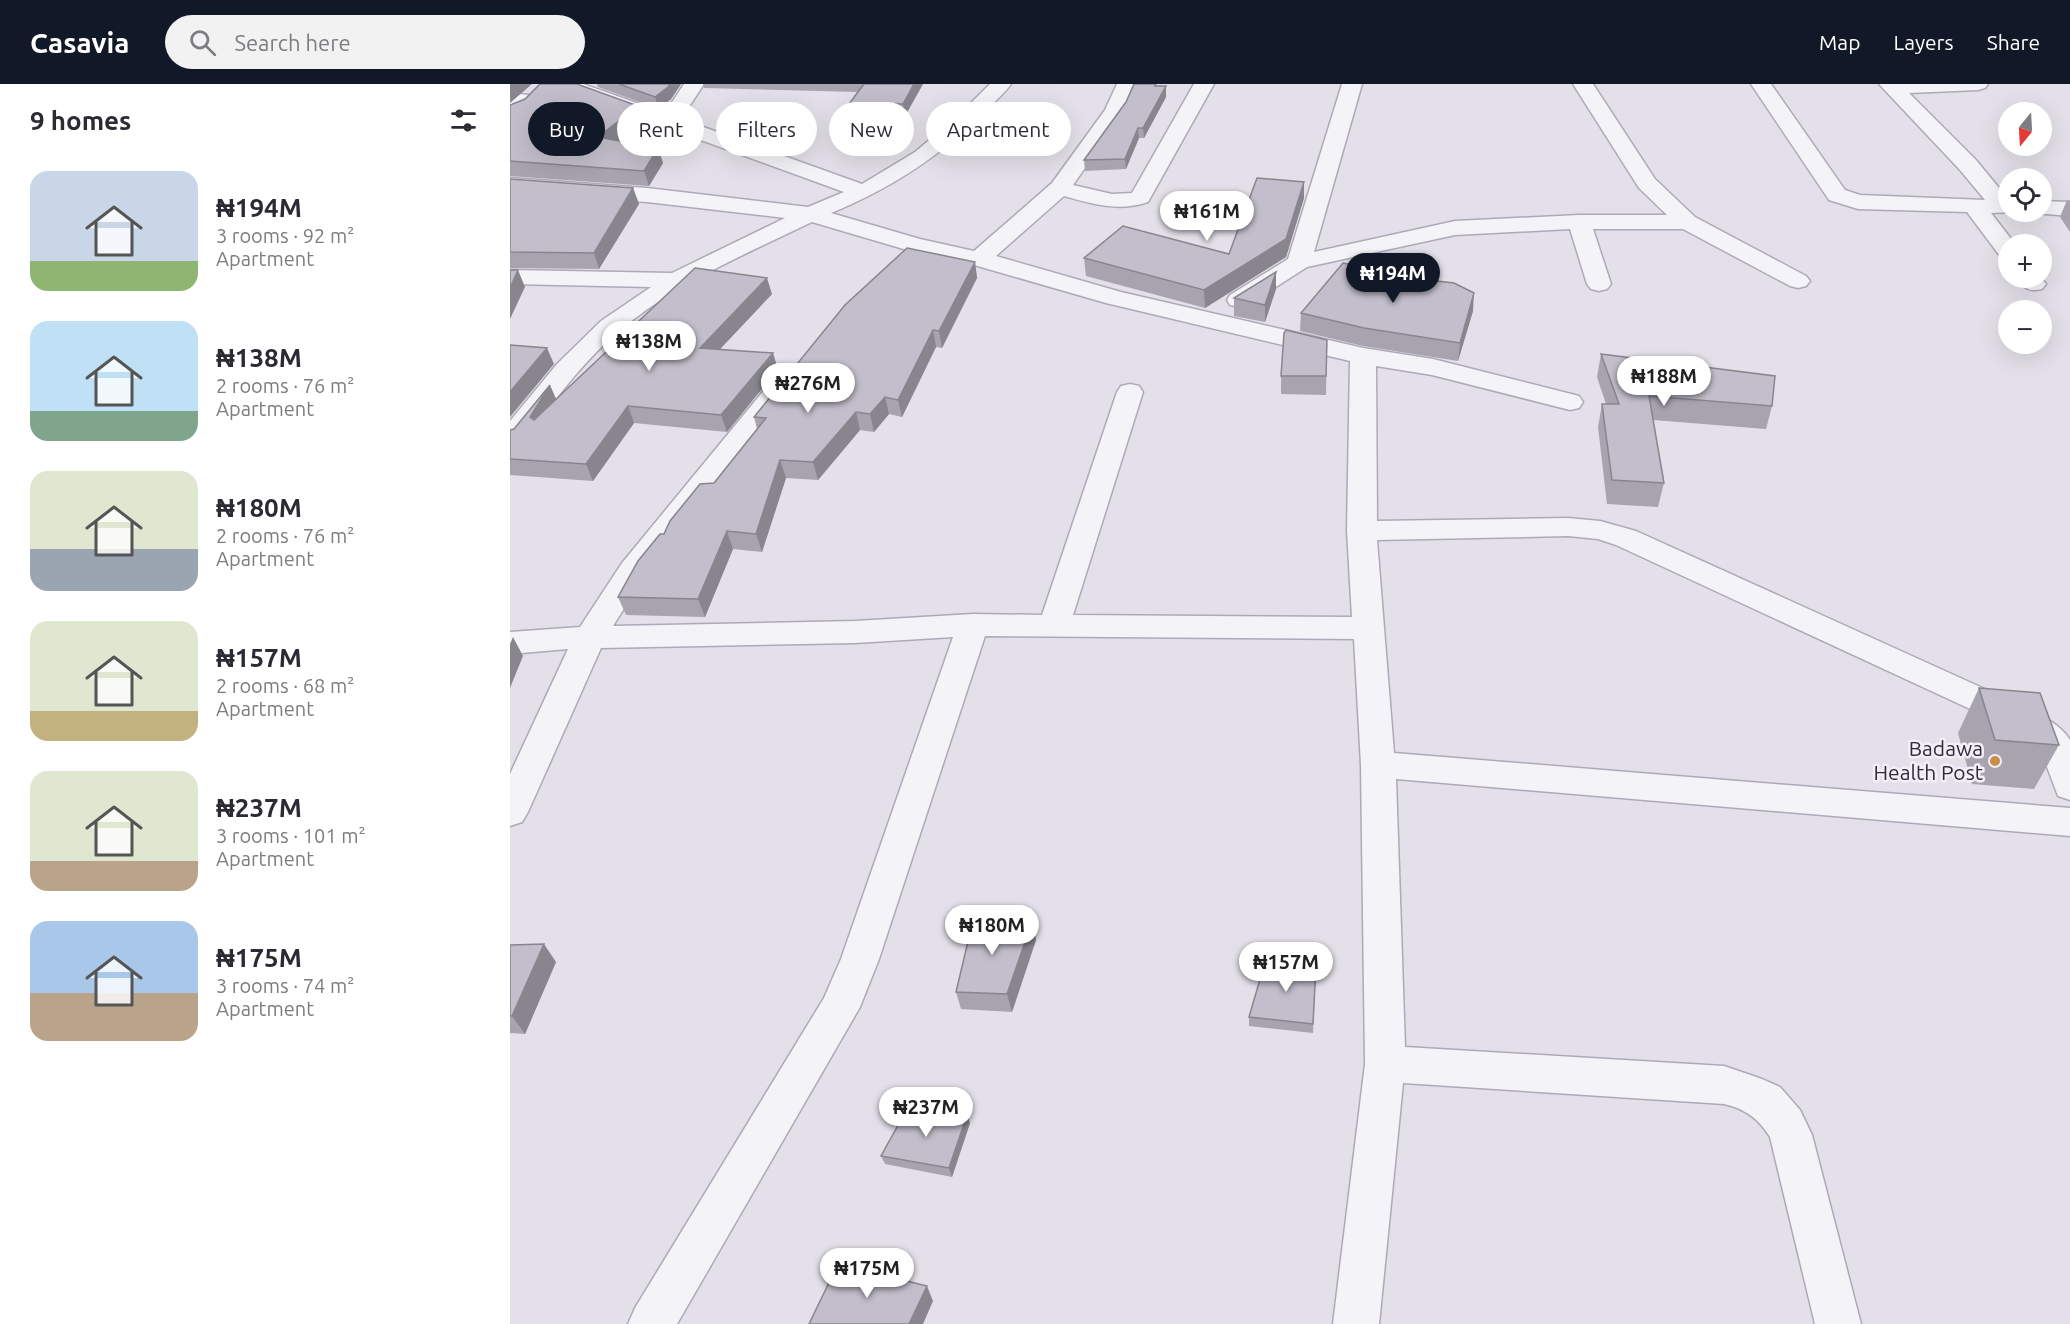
<!DOCTYPE html>
<html lang="en">
<head>
<meta charset="utf-8">
<style>
	:root { --surface:#fff; --page:#f2f2f3; --text:#2b2b33; --muted:#7c7c81; --accent:#111827 }
	body { margin:0; font-family:Ubuntu,sans-serif; background:var(--page); color:var(--text); height:100vh; display:flex; flex-direction:column; font-size:22px; white-space:nowrap }
	* { box-sizing:border-box; margin:0 }
	p { font-size:20px; color:var(--muted) }
	.icon { flex:none; width:33px; height:33px; fill:none; stroke:currentColor; stroke-width:2; stroke-linecap:round; stroke-linejoin:round }
	.map { position:relative; flex:1; overflow:hidden }
	.side { display:flex; flex-direction:column; background:var(--surface); width:510px }
	.side>* { flex:none }
	.top-card { position:absolute; left:18px; top:18px; width:570px; height:54px; display:flex; gap:12px }
	.needle { width:39px; rotate:198deg }
	.tools { position:absolute; left:1488px; top:18px; display:grid; gap:12px }
	.tools a { display:grid; place-items:center; width:54px; height:54px; border-radius:50%; background:var(--surface); box-shadow:0 6px 24px #0002; font-size:30px }
	.price { position:absolute; translate:-50% -51px; padding:0 14px; border-radius:21px; background:#fff; color:#222; font-size:20px; line-height:39px; filter:drop-shadow(0 2px 3px #0008) }
	.price::after { content:''; position:absolute; left:50%; top:36px; width:18px; height:14px; margin-left:-9px; background:inherit; clip-path:polygon(0 0,100% 0,50% 100%) }
	.price.current { background:var(--accent); color:#fff }
	ul { padding:0; list-style:none }
	li { display:flex; align-items:center; gap:18px; height:150px; padding:0 30px }
	li span { display:grid; place-items:center; flex:none; width:168px; height:120px; border-radius:18px; color:#555 }
	li>.icon { margin-inline-start:auto }
	span .icon { width:72px; height:72px; fill:#fffc; stroke-width:1 }
	li b { font-size:26px }
	h2 { display:flex; justify-content:space-between; align-items:center; height:72px; padding:0 30px; font-size:26px }
	.chip { padding:0 21px; border-radius:27px; background:var(--surface); box-shadow:0 6px 24px #0002; font-size:21px; line-height:54px }
	.chip.current { background:var(--accent); color:#fff }
	header { display:flex; align-items:center; gap:36px; box-sizing:border-box; height:84px; padding:0 30px; background:var(--accent); color:#fff }
	header strong { font-size:28px }
	nav { display:flex; gap:33px; margin-inline-start:auto; font-size:21px }
	.search { width:420px; height:54px; background:var(--page); display:flex; align-items:center; gap:15px; box-sizing:border-box; padding:0 21px; border-radius:33px; color:var(--muted); font-size:22px }
	main { display:flex; flex:1; min-height:0 }
	.map>svg:first-child { display:block }
	.lines { fill:none; stroke-linecap:round; stroke-linejoin:round }
	.minor-casing { stroke:#aea9b6; stroke-width:3 }
	.minor { fill:#f4f3f7; fill-rule:evenodd }
	.wall { fill:#a7a3af }
	.shaded-wall { fill:#88858e }
	.building { fill:#c2becb; stroke:#88858e; stroke-width:1.5 }
	.poi-dot { fill:#c98f4a; stroke:#f2f0f6; stroke-width:2 }
	.labels { text-anchor:middle; stroke-width:5; stroke-linejoin:round; paint-order:stroke }
	.poi-label { font-size:21px; fill:#312940; stroke:#f2f0f6; text-anchor:end }
</style>
</head>
<body>
<header>
<strong>Casavia</strong>
<div class="search"><svg class="icon" aria-label="search" viewBox="0 0 24 24"><circle cx="10" cy="10" r="6"/><path d="M15 15l6 6"/></svg>Search here</div>
<nav><a>Map</a><a>Layers</a><a>Share</a></nav>
</header>
<main>
<section class="side">
<h2>9 homes<svg class="icon" aria-label="filters" viewBox="0 0 24 24"><path d="M4 7h16M4 17h16"/><circle cx="9" cy="7" r="2"/><circle cx="15" cy="17" r="2"/></svg></h2>
<ul>
<li><span style="background:linear-gradient(#c9d6e8 75%,#8fb573 0)"><svg class="icon" aria-label="home" viewBox="0 0 24 24"><path d="M3 11l9-7 9 7M6 9v11h12V9"/></svg></span><div><b>₦194M</b><p>3 rooms · 92 m²</p><p>Apartment</p></div></li>
<li><span style="background:linear-gradient(#bfe0f5 75%,#7fa58c 0)"><svg class="icon" aria-label="home" viewBox="0 0 24 24"><path d="M3 11l9-7 9 7M6 9v11h12V9"/></svg></span><div><b>₦138M</b><p>2 rooms · 76 m²</p><p>Apartment</p></div></li>
<li><span style="background:linear-gradient(#dfe7d0 65%,#9aa5b1 0)"><svg class="icon" aria-label="home" viewBox="0 0 24 24"><path d="M3 11l9-7 9 7M6 9v11h12V9"/></svg></span><div><b>₦180M</b><p>2 rooms · 76 m²</p><p>Apartment</p></div></li>
<li><span style="background:linear-gradient(#dfe7d0 75%,#c2b280 0)"><svg class="icon" aria-label="home" viewBox="0 0 24 24"><path d="M3 11l9-7 9 7M6 9v11h12V9"/></svg></span><div><b>₦157M</b><p>2 rooms · 68 m²</p><p>Apartment</p></div></li>
<li><span style="background:linear-gradient(#dfe7d0 75%,#b9a48a 0)"><svg class="icon" aria-label="home" viewBox="0 0 24 24"><path d="M3 11l9-7 9 7M6 9v11h12V9"/></svg></span><div><b>₦237M</b><p>3 rooms · 101 m²</p><p>Apartment</p></div></li>
<li><span style="background:linear-gradient(#a9c7e8 60%,#b9a48a 0)"><svg class="icon" aria-label="home" viewBox="0 0 24 24"><path d="M3 11l9-7 9 7M6 9v11h12V9"/></svg></span><div><b>₦175M</b><p>3 rooms · 74 m²</p><p>Apartment</p></div></li>
</ul>
</section>
<div class="map">
<svg width="1560" height="1240" viewBox="0 0 1560 1240">
	<rect width="100%" height="100%" fill="#e3e0e9"/>
	<g class="lines">
		<defs>
			<path id="minor" d="M 45,0 L 73,0 L 155,29 L 174,0 L 194,0 L 171,35 L 352,100 L 405,68 L 447,33 L 480,0 L 501,0 C 494,10 484,18 475,27 C 431,72 380,105 321,129 L 410,155 L 464,167 L 542,99 L 595,26 L 607,0 L 627,0 L 615,27 L 563,101 L 602,110 L 622,109 L 684,0 L 704,0 L 638,118 C 609,128 582,120 554,112 L 486,172 L 611,208 L 853,264 L 923,275 L 1069,312 L 1073,318 L 1069,324 L 1060,326 L 922,291 L 866,282 L 867,437 L 1058,434 L 1090,437 L 1126,447 L 1510,621 C 1527,630 1549,638 1560,656 L 1560,716 L 1548,712 L 1531,667 L 1519,656 L 1486,637 L 1106,461 L 1088,455 L 1058,452 L 867,456 L 884,669 L 1560,724 L 1560,752 L 886,695 L 895,963 L 1214,982 L 1252,995 L 1270,1003 L 1290,1026 L 1302,1051 L 1351,1240 L 1305,1240 L 1260,1053 C 1248,1034 1235,1025 1214,1020 L 893,999 L 869,1240 L 823,1240 L 855,980 L 851,681 L 844,555 L 475,552 L 369,875 L 350,923 L 167,1240 L 118,1240 L 125,1224 L 314,914 L 331,875 L 443,553 L 345,559 L 91,564 L 18,728 L 12,738 L 0,742 L 0,690 L 58,565 L 0,570 L 0,548 L 70,543 L 112,479 L 264,294 L 273,292 L 282,294 L 286,300 L 134,493 L 103,542 L 345,537 L 463,530 L 532,531 L 607,308 L 611,302 L 620,300 L 629,302 L 633,308 L 563,531 L 842,533 L 837,447 L 840,277 L 596,219 L 464,181 L 397,166 L 302,138 C 236,170 165,199 108,248 C 70,280 41,322 10,361 L 0,363 L 0,337 L 47,280 L 91,237 L 141,203 L 0,200 L 0,186 L 162,189 L 275,134 L 137,118 L 0,108 L 0,94 L 137,104 L 298,123 L 334,108 L 48,4 Z
				M 832,0 L 852,0 L 804,168 L 945,137 L 1069,131 L 1157,131 L 1129,104 L 1063,0 L 1083,0 L 1145,95 L 1185,133 L 1296,192 L 1300,197 L 1296,202 L 1288,204 L 1280,202 L 1173,145 L 1083,145 L 1101,200 L 1097,205 L 1089,207 L 1081,205 L 1077,200 L 1060,145 L 945,151 L 797,183 L 738,221 L 729,223 L 720,221 L 717,216 L 720,211 L 778,175 Z
				M 1241,0 L 1261,0 L 1335,106 L 1350,111 L 1475,116 L 1450,86 L 1369,0 L 1478,0 L 1475,4 L 1468,6 L 1399,9 L 1466,76 L 1498,115 L 1498,128 L 1506,128 L 1481,129 L 1505,160 L 1498,160 L 1498,174 L 1490,172 L 1457,128 L 1348,125 L 1319,116 Z
				M 0,9 L 28,12 L 31,16 L 28,20 L 0,21 Z
				M 1532,117 L 1560,118 L 1560,132 L 1524,129 L 1532,128 Z
				M 1507,194 L 1531,194 L 1536,200 L 1532,205 C 1519,208 1515,205 1507,194 Z"/>
		</defs>
		<!-- minor casing -->
		<use href="#minor" class="minor-casing"/>
		<!-- minor -->
		<use href="#minor" class="minor"/>
	</g>
	<!-- wall -->
	<path class="wall" d="M 87,0 L 171,0 L 161,15 L 149,25 L 88,3 Z
		M 193,0 L 413,0 L 395,32 L 342,32 L 339,20 L 347,8 L 194,4 Z
		M 651,0 L 650,2 L 656,13 L 634,54 L 629,54 L 616,85 L 575,87 L 574,76 Z
		M 0,21 L 133,37 L 108,57 L 148,64 L 153,79 L 139,102 L 0,92 Z
		M 0,95 L 123,104 L 129,120 L 89,185 L 0,184 Z
		M 794,98 L 794,114 L 776,173 L 695,224 L 576,192 L 574,174 L 719,170 Z
		M 1557,116 L 1560,117 L 1560,148 L 1550,133 Z
		M 465,178 L 467,194 L 432,264 L 426,263 L 392,333 L 379,330 L 364,348 L 350,346 L 308,396 L 276,394 L 252,468 L 223,465 L 195,533 L 116,531 L 108,513 L 154,450 L 204,399 L 247,345 L 244,333 Z
		M 766,188 L 766,205 L 755,238 L 724,232 L 724,214 Z
		M 262,210 L 210,265 L 268,285 L 217,348 L 124,339 L 83,397 L 0,391 L 0,346 L 4,345 L 46,315 Z
		M 963,227 L 948,277 L 853,262 L 790,247 L 791,229 Z
		M 817,256 L 816,311 L 771,310 L 771,292 Z
		M 1091,270 L 1262,322 L 1256,345 L 1143,336 L 1154,399 L 1148,423 L 1097,420 L 1088,343 L 1092,320 L 1096,320 L 1087,293 Z
		M 1469,604 L 1549,661 L 1524,705 L 1462,700 L 1448,649 Z
		M 522,838 L 526,856 L 502,928 L 451,925 L 446,908 Z
		M 0,861 L 46,878 L 15,950 L 0,949 Z
		M 806,881 L 803,949 L 739,942 L 739,933 Z
		M 457,1031 L 460,1039 L 442,1093 L 375,1080 L 371,1072 Z"/>
	<!-- shaded-wall -->
	<path class="shaded-wall" d="M 0,0 L 22,0 L 0,19 Z
		M 160,0 L 171,0 L 161,15 L 149,25 L 145,13 Z
		M 404,0 L 413,0 L 395,32 L 393,20 Z
		M 656,2 L 656,13 L 634,54 L 633,44 Z
		M 128,22 L 133,37 L 93,68 L 88,53 Z
		M 628,44 L 629,54 L 616,85 L 615,75 Z
		M 148,64 L 153,79 L 139,102 L 134,87 Z
		M 794,98 L 794,114 L 776,173 L 695,224 L 694,206 Z
		M 123,104 L 129,120 L 89,185 L 84,169 Z
		M 465,178 L 467,194 L 432,264 L 429,247 Z
		M 8,186 L 15,203 L 0,235 L 0,204 Z
		M 766,188 L 766,205 L 755,238 L 755,221 Z
		M 257,194 L 262,210 L 196,280 L 190,264 Z
		M 964,209 L 963,227 L 948,277 L 950,259 Z
		M 423,246 L 426,263 L 392,333 L 388,316 Z
		M 37,264 L 44,280 L 0,333 L 0,308 Z
		M 263,269 L 268,285 L 217,348 L 211,331 Z
		M 40,301 L 47,317 L 27,350 L 20,333 Z
		M 375,313 L 379,330 L 364,348 L 360,330 Z
		M 118,322 L 124,339 L 83,397 L 76,380 Z
		M 346,328 L 350,346 L 308,396 L 303,378 Z
		M 270,376 L 276,394 L 252,468 L 246,450 Z
		M 217,447 L 223,465 L 195,533 L 188,515 Z
		M 3,553 L 13,572 L 0,604 L 0,560 Z
		M 522,838 L 526,856 L 502,928 L 497,910 Z
		M 34,860 L 46,878 L 15,950 L 2,932 Z
		M 457,1031 L 460,1039 L 442,1093 L 439,1084 Z
		M 417,1202 L 423,1217 L 413,1240 L 399,1240 Z"/>
	<!-- building -->
	<path class="building" d="M 30,0 L 67,0 L 128,22 L 88,53 L 148,64 L 134,87 L 0,77 L 0,21 L 15,15 Z
		M 109,0 L 160,0 L 158,3 L 145,13 Z
		M 354,0 L 404,0 L 393,20 L 339,20 Z
		M 624,0 L 646,0 L 645,2 L 656,2 L 633,44 L 628,44 L 615,75 L 574,76 L 616,18 Z
		M 747,94 L 794,98 L 776,155 L 694,206 L 574,174 L 613,142 L 719,170 Z
		M 0,95 L 123,104 L 84,169 L 0,168 Z
		M 397,164 L 465,178 L 429,247 L 423,246 L 388,316 L 375,313 L 360,330 L 346,328 L 303,378 L 270,376 L 246,450 L 217,447 L 188,515 L 108,513 L 128,477 L 150,450 L 154,450 L 160,437 L 190,400 L 204,399 L 256,334 L 244,333 L 335,221 Z
		M 833,179 L 901,194 L 944,199 L 964,209 L 950,259 L 854,244 L 791,229 Z
		M 185,184 L 257,194 L 190,264 L 263,269 L 211,331 L 118,322 L 76,380 L 0,375 L 0,346 L 4,345 L 40,301 L 20,333 L 24,336 Z
		M 0,186 L 8,186 L 0,204 Z
		M 766,188 L 755,221 L 724,214 Z
		M 776,246 L 817,256 L 816,292 L 771,292 L 774,249 Z
		M 0,261 L 37,264 L 0,308 Z
		M 1091,270 L 1265,292 L 1262,322 L 1139,312 L 1154,399 L 1102,396 L 1092,320 L 1109,320 Z
		M 1469,604 L 1530,609 L 1549,661 L 1485,656 Z
		M 463,836 L 522,838 L 497,910 L 446,908 Z
		M 34,860 L 2,932 L 0,932 L 0,861 Z
		M 755,878 L 806,881 L 803,940 L 739,933 Z
		M 396,1027 L 457,1031 L 439,1084 L 371,1072 Z
		M 328,1180 L 417,1202 L 399,1240 L 299,1240 Z"/>
	<!-- markers -->
	<circle class="poi-dot" cx="1485" cy="677" r="6"/>
	<g class="labels">
		<!-- poi labels -->
		<g class="poi-label">
			<text x="1473" y="672">Badawa<tspan x="1473" dy="24">Health Post</tspan></text>
		</g>
	</g>
</svg>
<div class="tools">
<a><svg class="needle" viewBox="-14 -14 28 28"><path d="M0-13l5 13h-10z" fill="#e53935"/><path d="M0 13l5-13h-10z" fill="#7c7c81"/></svg></a>
<a><svg class="icon" aria-label="locate" viewBox="0 0 24 24"><circle cx="12" cy="12" r="6"/><path d="M12 2v4M12 18v4M2 12h4M18 12h4"/></svg></a>
<a>+</a>
<a>−</a>
</div>
<b class="price" style="left:697px;top:158px">₦161M</b>
<b class="price current" style="left:883px;top:220px">₦194M</b>
<b class="price" style="left:139px;top:288px">₦138M</b>
<b class="price" style="left:1154px;top:323px">₦188M</b>
<b class="price" style="left:298px;top:330px">₦276M</b>
<b class="price" style="left:482px;top:872px">₦180M</b>
<b class="price" style="left:776px;top:909px">₦157M</b>
<b class="price" style="left:416px;top:1054px">₦237M</b>
<b class="price" style="left:357px;top:1215px">₦175M</b>
<div class="top-card">
<a class="chip current">Buy</a>
<a class="chip">Rent</a>
<a class="chip">Filters</a>
<a class="chip">New</a>
<a class="chip">Apartment</a>
</div>
</div>
</main>
</body>
</html>
